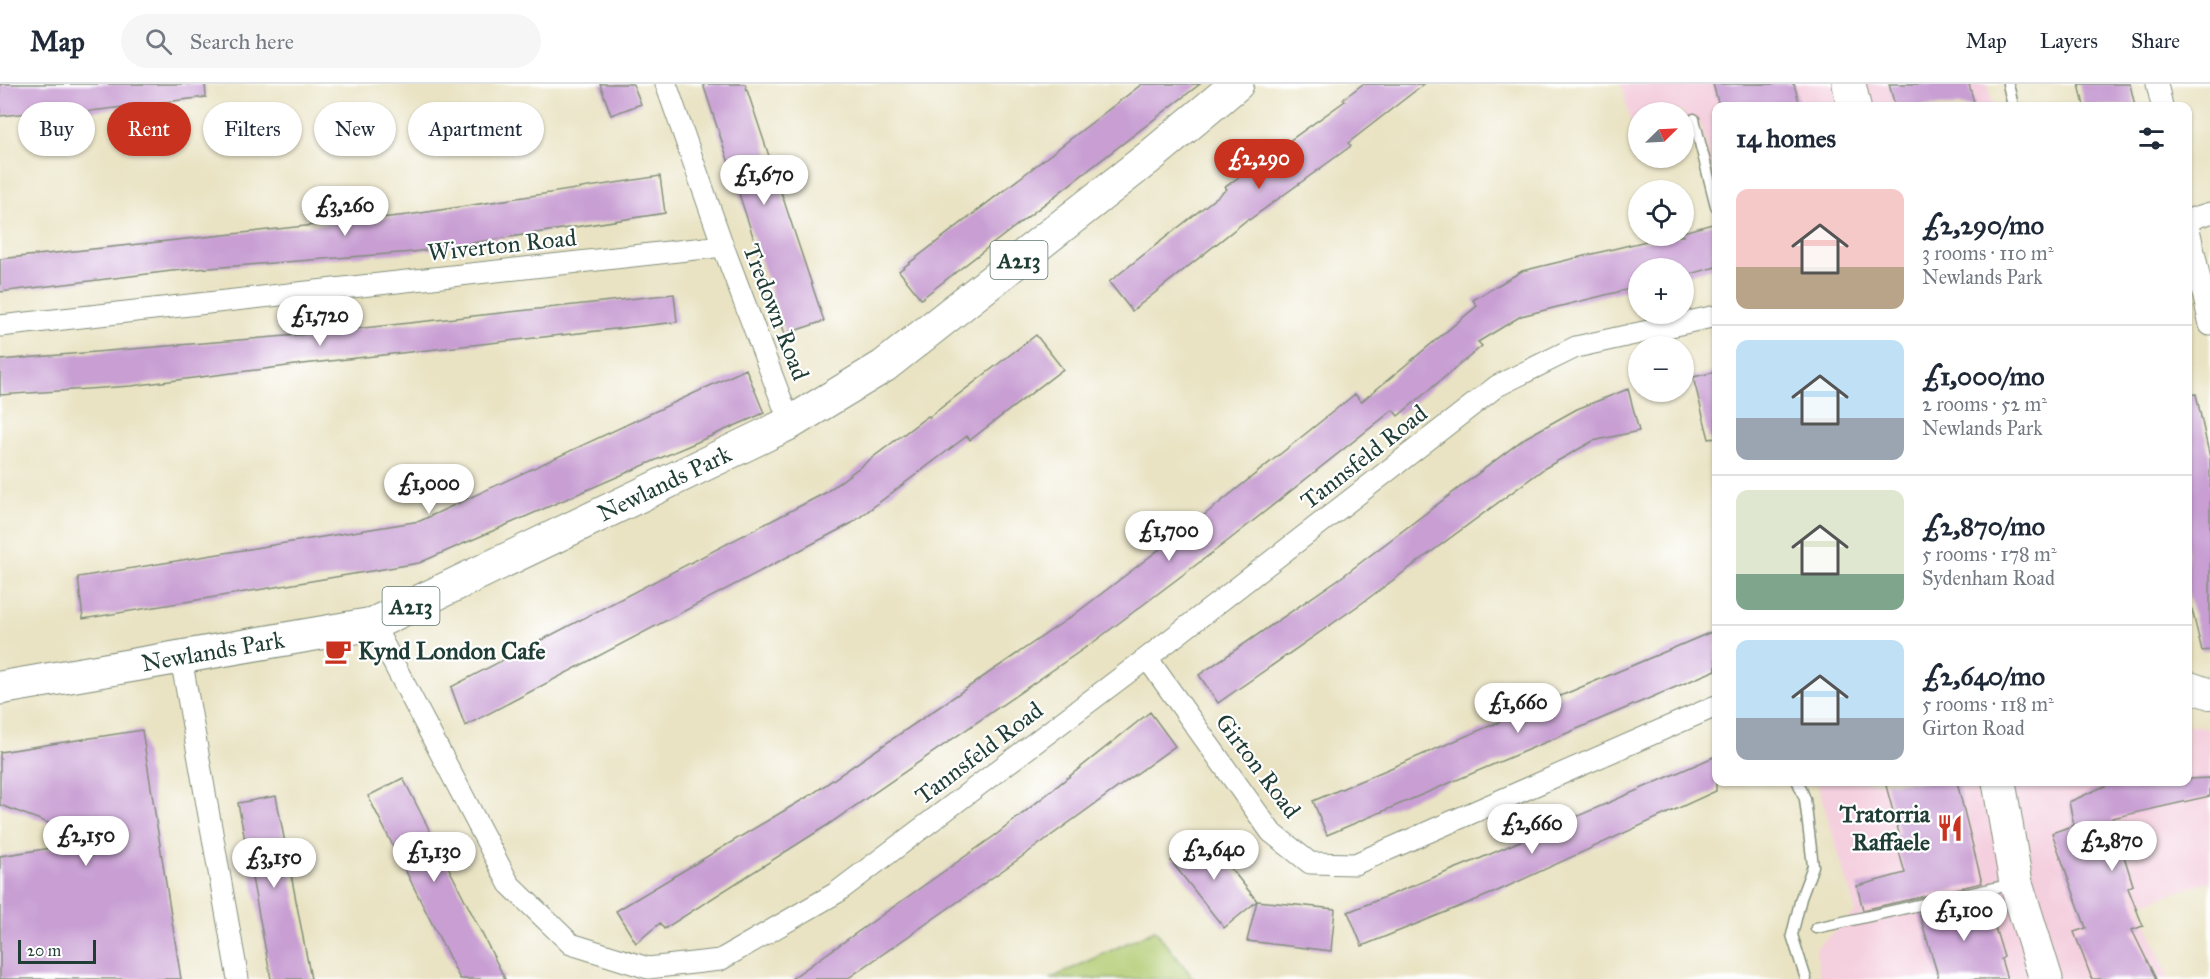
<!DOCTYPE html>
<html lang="en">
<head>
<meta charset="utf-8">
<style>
	:root { --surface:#fff; --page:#f6f6f7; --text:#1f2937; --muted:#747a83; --line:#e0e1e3; --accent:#c8321e }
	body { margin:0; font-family:"IM FELL Great Primer",serif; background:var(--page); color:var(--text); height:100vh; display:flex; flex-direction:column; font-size:22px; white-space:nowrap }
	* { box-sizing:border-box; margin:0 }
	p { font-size:20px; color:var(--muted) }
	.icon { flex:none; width:33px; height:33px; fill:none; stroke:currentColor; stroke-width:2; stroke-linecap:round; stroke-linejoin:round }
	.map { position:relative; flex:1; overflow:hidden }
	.drawer { position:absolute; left:1712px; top:18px; width:480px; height:684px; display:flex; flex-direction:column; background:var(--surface); border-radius:12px; box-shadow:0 2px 4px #0004 }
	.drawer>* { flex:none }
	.top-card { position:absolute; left:18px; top:18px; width:570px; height:54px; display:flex; gap:12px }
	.needle { width:39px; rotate:66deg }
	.fabs { position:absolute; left:1628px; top:18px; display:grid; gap:12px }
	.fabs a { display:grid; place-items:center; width:66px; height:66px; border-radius:50%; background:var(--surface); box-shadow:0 2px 4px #0004; font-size:30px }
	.scale { position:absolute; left:18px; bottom:15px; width:78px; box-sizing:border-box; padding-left:6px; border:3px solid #1f3d34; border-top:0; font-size:16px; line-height:21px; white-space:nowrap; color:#1f3d34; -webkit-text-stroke:4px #fff; paint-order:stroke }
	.price { position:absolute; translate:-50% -51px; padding:0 14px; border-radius:21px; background:#fff; color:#222; font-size:20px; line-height:39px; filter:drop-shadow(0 2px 3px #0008) }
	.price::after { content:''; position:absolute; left:50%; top:36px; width:18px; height:14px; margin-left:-9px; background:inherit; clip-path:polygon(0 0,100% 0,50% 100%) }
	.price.active { background:var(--accent); color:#fff }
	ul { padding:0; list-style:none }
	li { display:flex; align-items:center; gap:18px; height:150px; padding:0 24px }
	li+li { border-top:2px solid var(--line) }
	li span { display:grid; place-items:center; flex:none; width:168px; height:120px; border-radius:12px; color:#555 }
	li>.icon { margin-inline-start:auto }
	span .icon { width:72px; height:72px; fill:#fffc; stroke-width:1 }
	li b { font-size:26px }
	h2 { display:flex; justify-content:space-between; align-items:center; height:72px; padding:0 24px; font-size:26px }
	.tag { padding:0 21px; border-radius:27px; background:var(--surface); box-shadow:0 2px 4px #0004; font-size:21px; line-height:54px }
	.tag.active { background:var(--accent); color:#fff }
	header { display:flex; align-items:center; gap:36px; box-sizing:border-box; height:84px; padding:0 30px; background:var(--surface); border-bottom:2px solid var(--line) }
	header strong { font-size:28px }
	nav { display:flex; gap:33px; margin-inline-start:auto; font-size:21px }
	.search { width:420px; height:54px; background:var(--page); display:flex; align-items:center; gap:15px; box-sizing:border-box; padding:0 21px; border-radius:33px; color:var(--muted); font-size:22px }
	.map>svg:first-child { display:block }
	.built { fill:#f4cfde }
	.green { fill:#b1ca70; stroke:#688452; stroke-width:1.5 }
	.building { fill:#c89ed3 }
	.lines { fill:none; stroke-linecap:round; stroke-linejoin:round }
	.lane-casing { stroke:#84907c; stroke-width:13 }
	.street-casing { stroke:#84907c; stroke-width:23 }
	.secondary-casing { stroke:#84907c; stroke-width:32 }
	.primary-casing { stroke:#84907c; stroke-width:35 }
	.lane { stroke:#fff; stroke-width:10 }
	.street { stroke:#fff; stroke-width:21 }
	.secondary { stroke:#fff; stroke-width:30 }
	.primary { stroke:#fff; stroke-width:33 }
	.labels { text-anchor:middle; stroke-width:4.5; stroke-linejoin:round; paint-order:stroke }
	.shield { fill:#fff; stroke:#627771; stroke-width:1.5 }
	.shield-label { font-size:22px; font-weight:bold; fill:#1f3d34 }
	.street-label { font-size:24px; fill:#1f3d34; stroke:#fff }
	.poi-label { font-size:24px; font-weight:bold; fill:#1f3d34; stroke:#fff; text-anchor:start }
</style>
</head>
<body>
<header>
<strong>Map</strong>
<div class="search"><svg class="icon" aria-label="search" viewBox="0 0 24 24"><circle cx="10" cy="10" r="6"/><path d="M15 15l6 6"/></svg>Search here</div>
<nav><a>Map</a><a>Layers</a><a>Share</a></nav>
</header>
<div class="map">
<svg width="2210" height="895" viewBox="0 0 2210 895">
	<rect width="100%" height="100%" fill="#fff"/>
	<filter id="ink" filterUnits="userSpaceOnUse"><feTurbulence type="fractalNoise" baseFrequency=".0167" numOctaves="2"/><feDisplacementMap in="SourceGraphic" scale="12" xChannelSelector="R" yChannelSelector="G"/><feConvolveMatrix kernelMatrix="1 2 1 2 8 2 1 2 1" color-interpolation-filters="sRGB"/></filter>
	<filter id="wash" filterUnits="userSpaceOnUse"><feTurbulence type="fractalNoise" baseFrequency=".008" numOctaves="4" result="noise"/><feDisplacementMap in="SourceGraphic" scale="24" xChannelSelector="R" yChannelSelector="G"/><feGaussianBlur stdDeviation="1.35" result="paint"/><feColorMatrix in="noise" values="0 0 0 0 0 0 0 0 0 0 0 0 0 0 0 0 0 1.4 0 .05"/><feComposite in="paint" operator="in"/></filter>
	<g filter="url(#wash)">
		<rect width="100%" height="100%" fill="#e9e3c3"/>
		<!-- built -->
		<path class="built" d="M 1621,0 L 1988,0 L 1993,22 L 1716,22 L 1716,103 L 1701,41 L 1683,47 L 1683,28 L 1638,28 L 1637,62 Z
			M 2187,640 L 2210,645 L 2210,797 L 2140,820 L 2169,895 L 1820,895 L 1816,864 L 1856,828 L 1817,698 L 2187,698 Z"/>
		<!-- green -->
		<path class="green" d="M 1155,846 L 1194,895 L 1050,895 Z"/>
		<g id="blocks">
			<!-- building -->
			<path class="building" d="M 0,0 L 205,0 L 206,13 L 58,31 L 58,26 L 0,32 Z
				M 600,0 L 633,0 L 641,20 L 611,31 Z
				M 703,0 L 745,0 L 824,237 L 785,250 Z
				M 1142,0 L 1200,0 L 921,215 L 899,187 Z
				M 1363,0 L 1424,0 L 1348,59 L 1351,62 L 1249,136 L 1248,135 L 1132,227 L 1109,198 L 1227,105 L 1225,103 L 1345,17 L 1343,15 Z
				M 1713,0 L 1794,0 L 1800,22 L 1719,22 Z
				M 1889,0 L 1969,0 L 1975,22 L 1895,22 Z
				M 2079,0 L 2130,0 L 2135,22 L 2084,22 Z
				M 660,92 L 665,129 L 413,168 L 172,187 L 0,208 L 0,175 L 408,131 Z
				M 1716,139 L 1716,183 L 1683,192 L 1683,184 L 1638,184 L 1638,203 L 1521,232 L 1478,258 L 1482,262 L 1398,332 L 1393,326 L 1229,456 L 1095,557 L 826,742 L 664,845 L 660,839 L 636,859 L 616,827 L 812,710 L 1075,530 L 1208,428 L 1355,310 L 1361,318 L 1477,222 L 1473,216 L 1522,187 L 1667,152 L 1683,152 L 1683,148 Z
				M 674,210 L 677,238 L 303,280 L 131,302 L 0,311 L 0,276 L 299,251 Z
				M 1036,251 L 1063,285 L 970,356 L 967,352 L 852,439 L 465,642 L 451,603 L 825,409 L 928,332 L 929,333 Z
				M 746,285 L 764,329 L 419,479 L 83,535 L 78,493 L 420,437 Z
				M 1716,288 L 1716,354 L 1709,355 L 1693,293 Z
				M 1628,305 L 1639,347 L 1593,357 L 1545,384 L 1362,519 L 1218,619 L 1199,591 L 1343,492 L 1525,354 L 1577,325 Z
				M 2196,310 L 2210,374 L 2210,566 L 2202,567 L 2187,505 L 2187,311 Z
				M 1716,546 L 1716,586 L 1327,751 L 1313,717 Z
				M 1150,628 L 1175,662 L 1016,777 L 847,895 L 791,895 L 997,750 Z
				M 142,646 L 181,895 L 0,895 L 0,772 L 97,757 L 0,721 L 0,668 Z
				M 1716,672 L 1716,707 L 1493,809 L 1362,862 L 1348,828 L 1479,775 Z
				M 403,694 L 505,895 L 460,895 L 368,712 Z
				M 2210,694 L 2210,712 L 2112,734 L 2133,801 L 2128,804 L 2143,842 L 2132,846 L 2156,895 L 2092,895 L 2074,848 L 2086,844 L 2052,749 L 2074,741 L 2069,718 L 2107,701 L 2187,698 L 2187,695 Z
				M 1885,698 L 1957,698 L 1982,799 L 1863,826 L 1857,802 L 1905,789 L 1894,750 L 1899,749 Z
				M 276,712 L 311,895 L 271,895 L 238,719 Z
				M 1204,751 L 1257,817 L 1224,844 L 1171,777 Z
				M 1986,814 L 2004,873 L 2001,875 L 2007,895 L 1939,895 L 1919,829 Z
				M 1257,817 L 1335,825 L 1331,867 L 1247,857 Z"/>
		</g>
	</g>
	<g filter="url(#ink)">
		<use href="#blocks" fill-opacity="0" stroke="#84907c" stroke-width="1.5"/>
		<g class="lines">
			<defs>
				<path id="lane" d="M 2008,0 L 2013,22
					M 1694,35 L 1716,122
					M 1798,698 L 1805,715 L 1813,782 L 1801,814 L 1792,851 L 1806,895
					M 1816,844 L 2013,800"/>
				<path id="street" d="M 666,0 L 723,162 L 790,339
					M 2157,0 L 2162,22
					M 2187,136 L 2210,241
					M 2187,136 L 2210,129
					M 0,242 L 723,162
					M 373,540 L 509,800 L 571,860 L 648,884 L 720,876 L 836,809 L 1147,574 L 1497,302 L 1576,263 L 1716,232
					M 181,574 L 238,895
					M 1147,574 L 1271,748 L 1310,779 L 1355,780 L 1716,622"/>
				<path id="secondary" d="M 2187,602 L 2210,610"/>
				<g id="primary">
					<path d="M 1849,0 L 1854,22"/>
					<path id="s1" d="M 0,604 L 373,540 L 790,339 L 884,282 L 1152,71 L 1237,0"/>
					<path d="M 1999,698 L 2016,799 L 2046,895"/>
				</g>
			</defs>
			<!-- lane casing -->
			<use href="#lane" class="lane-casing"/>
			<!-- street casing -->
			<use href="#street" class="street-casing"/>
			<!-- secondary casing -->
			<use href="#secondary" class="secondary-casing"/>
			<!-- primary casing -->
			<use href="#primary" class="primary-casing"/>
			<!-- lane -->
			<use href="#lane" class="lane"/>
			<!-- street -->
			<use href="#street" class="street"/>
			<!-- secondary -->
			<use href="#secondary" class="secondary"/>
			<!-- primary -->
			<use href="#primary" class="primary"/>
		</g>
	</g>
	<!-- icons -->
	<defs>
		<symbol id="cafe-bare" viewBox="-9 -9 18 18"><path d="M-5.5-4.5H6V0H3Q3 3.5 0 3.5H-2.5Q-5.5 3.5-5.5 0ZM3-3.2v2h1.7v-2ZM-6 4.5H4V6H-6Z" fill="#c8321e" stroke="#fff" stroke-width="2.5" paint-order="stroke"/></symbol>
		<symbol id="restaurant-bare" viewBox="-9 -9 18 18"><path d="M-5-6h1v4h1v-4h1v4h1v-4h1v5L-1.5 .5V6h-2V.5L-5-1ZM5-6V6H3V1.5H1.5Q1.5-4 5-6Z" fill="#c8321e" stroke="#fff" stroke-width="2.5" paint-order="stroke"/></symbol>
	</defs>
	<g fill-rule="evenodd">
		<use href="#cafe-bare" x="319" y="548" width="38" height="38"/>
		<use href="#restaurant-bare" x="1931" y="725" width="38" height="38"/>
	</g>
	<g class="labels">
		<!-- shield labels -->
		<g class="shield">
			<rect x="990.5" y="157" width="57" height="38" rx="4.5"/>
			<rect x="382.5" y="503" width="57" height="38" rx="4.5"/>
		</g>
		<g class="shield-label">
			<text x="1019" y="184">A213</text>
			<text x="411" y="530">A213</text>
		</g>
		<!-- street labels -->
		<g class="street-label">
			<text transform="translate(502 161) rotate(-6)" y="8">Wiverton Road</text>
			<text transform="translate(776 228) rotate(69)" y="8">Tredown Road</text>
			<text transform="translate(1364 373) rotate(-38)" y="8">Tannsfeld Road</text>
			<text dy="8" stroke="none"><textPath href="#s1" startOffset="702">Newlands Park</textPath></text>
			<text dy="8" stroke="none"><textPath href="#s1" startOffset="216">Newlands Park</textPath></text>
			<text transform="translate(979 669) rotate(-37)" y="8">Tannsfeld Road</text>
			<text transform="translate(1258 682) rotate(53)" y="8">Girton Road</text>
		</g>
		<!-- poi labels -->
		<g class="poi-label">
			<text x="358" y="575">Kynd London Cafe</text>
			<text x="1930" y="738" text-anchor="end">Tratorria<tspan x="1930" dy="28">Raffaele</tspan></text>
		</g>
	</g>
</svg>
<div class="fabs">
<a><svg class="needle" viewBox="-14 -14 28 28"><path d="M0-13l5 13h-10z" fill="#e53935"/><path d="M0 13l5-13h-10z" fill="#747a83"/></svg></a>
<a><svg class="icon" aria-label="locate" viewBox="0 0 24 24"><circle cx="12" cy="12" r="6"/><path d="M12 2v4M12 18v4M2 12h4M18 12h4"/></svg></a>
<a>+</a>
<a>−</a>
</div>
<div class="scale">20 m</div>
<b class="price active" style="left:1259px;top:106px">£2,290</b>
<b class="price" style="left:764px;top:122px">£1,670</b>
<b class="price" style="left:345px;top:153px">£3,260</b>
<b class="price" style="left:320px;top:263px">£1,720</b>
<b class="price" style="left:429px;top:431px">£1,000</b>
<b class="price" style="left:1169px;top:478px">£1,700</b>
<b class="price" style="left:1518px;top:650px">£1,660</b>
<b class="price" style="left:1532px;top:771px">£2,660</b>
<b class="price" style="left:86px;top:783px">£2,150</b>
<b class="price" style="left:2112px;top:788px">£2,870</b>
<b class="price" style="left:1214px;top:797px">£2,640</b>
<b class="price" style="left:434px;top:799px">£1,130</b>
<b class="price" style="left:274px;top:805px">£3,150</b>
<b class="price" style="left:1964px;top:858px">£1,100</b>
<div class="top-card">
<a class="tag">Buy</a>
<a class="tag active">Rent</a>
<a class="tag">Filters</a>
<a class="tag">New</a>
<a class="tag">Apartment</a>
</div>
<section class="drawer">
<h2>14 homes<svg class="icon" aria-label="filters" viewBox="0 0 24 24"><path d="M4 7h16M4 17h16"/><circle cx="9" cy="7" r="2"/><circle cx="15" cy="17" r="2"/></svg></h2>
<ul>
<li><span style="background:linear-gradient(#f6c9c9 65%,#b9a48a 0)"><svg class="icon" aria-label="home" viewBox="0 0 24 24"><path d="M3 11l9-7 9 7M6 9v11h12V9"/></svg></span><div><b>£2,290/mo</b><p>3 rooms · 110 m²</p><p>Newlands Park</p></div></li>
<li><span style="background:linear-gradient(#bfe0f5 65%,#9aa5b1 0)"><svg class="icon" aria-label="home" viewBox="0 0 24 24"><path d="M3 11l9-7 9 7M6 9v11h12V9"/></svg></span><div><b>£1,000/mo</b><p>2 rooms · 52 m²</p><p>Newlands Park</p></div></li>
<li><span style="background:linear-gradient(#dfe7d0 70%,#7fa58c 0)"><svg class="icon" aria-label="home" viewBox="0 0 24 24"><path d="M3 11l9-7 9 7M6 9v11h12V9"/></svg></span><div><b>£2,870/mo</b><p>5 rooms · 178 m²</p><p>Sydenham Road</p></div></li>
<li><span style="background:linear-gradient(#bfe0f5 65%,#9aa5b1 0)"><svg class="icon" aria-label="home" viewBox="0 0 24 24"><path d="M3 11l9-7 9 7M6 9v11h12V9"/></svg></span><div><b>£2,640/mo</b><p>5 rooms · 118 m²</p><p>Girton Road</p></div></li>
</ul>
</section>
</div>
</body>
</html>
